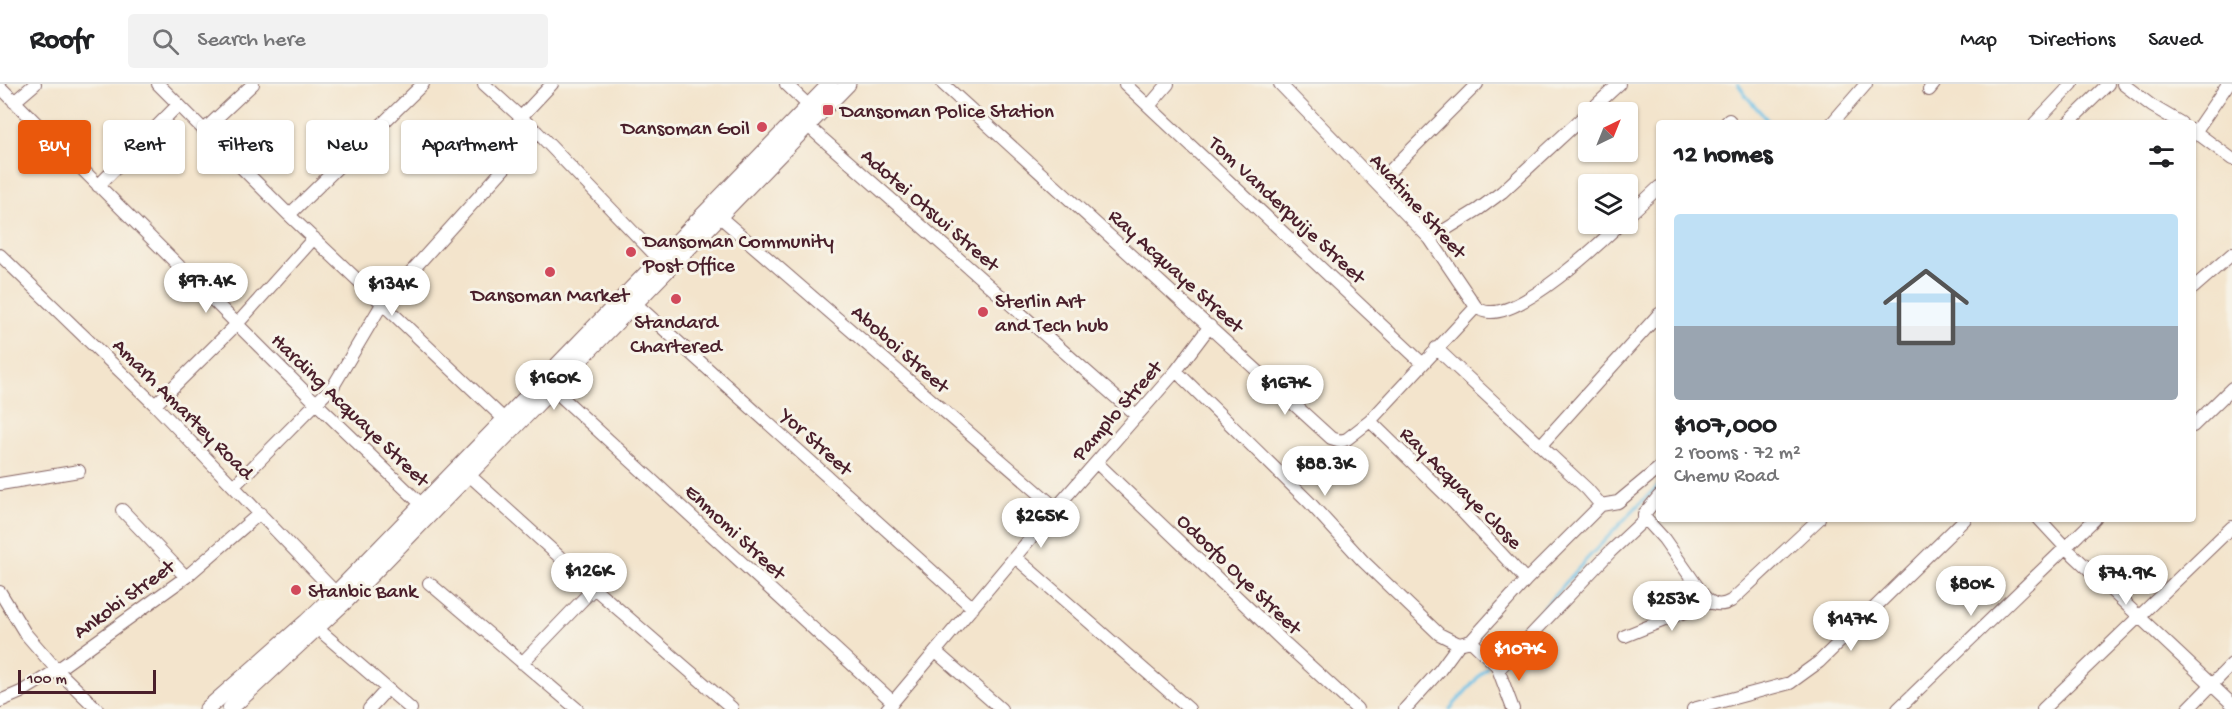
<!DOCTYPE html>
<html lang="en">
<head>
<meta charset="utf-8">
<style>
	:root { --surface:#fff; --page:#f2f2f2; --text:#202124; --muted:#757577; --line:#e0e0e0; --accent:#ea580c }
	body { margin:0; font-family:"Gochi Hand",sans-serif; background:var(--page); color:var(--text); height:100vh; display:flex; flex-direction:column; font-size:22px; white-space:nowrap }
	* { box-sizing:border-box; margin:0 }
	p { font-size:20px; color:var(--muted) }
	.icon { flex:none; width:33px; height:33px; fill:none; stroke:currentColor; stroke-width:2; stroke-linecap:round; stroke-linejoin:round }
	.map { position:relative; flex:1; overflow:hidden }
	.panel { position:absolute; left:1656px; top:36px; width:540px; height:402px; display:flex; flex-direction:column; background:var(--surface); border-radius:6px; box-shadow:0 2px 4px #0004 }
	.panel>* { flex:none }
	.hud { position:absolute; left:18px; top:36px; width:570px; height:54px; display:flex; gap:12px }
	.needle { width:39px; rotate:43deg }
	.buttons { position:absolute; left:1578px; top:18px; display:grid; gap:12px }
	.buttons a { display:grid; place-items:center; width:60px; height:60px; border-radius:6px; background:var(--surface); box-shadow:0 2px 4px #0004; font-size:30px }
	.scale { position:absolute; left:18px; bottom:15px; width:138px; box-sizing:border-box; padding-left:6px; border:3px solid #4a1f2b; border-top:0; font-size:16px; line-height:21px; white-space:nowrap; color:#4a1f2b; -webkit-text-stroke:4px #f7f3e8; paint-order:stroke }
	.price { position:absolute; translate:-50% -51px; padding:0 14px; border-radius:21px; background:#fff; color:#222; font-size:20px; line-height:39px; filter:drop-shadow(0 2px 3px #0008) }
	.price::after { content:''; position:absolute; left:50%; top:36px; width:18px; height:14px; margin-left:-9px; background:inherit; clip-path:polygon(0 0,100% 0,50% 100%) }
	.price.current { background:var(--accent); color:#fff }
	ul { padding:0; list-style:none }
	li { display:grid; align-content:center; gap:12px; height:318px; padding:0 18px }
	li span { display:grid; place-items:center; height:186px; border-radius:6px; color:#555 }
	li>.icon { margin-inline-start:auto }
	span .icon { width:108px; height:108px; fill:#fffc; stroke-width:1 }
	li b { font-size:26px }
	h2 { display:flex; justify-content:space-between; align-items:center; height:72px; padding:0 18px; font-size:26px }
	.tag { padding:0 21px; border-radius:6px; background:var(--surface); box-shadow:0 2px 4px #0004; font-size:21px; line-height:54px }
	.tag.current { background:var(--accent); color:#fff }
	header { display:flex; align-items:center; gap:36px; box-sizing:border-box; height:84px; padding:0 30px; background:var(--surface); border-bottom:2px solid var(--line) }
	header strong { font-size:28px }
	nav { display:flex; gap:33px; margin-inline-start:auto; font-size:21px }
	.search { width:420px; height:54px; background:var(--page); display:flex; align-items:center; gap:15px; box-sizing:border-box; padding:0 21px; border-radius:6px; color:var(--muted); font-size:22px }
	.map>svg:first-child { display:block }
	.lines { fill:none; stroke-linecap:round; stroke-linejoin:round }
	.stream { stroke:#6bc1e8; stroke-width:3 }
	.minor-casing { stroke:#856463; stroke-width:14 }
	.major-casing { stroke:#856463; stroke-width:17 }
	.minor { stroke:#fff; stroke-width:12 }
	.major { stroke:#fff; stroke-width:15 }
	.poi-dot { fill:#d1495b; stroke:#f7f3e8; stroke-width:2 }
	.labels { text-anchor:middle; stroke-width:6; stroke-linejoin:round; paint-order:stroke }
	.poi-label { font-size:21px; fill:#4a1f2b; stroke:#f7f3e8; text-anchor:start }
	.street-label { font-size:21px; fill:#4a1f2b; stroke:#f7f3e8 }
</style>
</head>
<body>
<header>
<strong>Roofr</strong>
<div class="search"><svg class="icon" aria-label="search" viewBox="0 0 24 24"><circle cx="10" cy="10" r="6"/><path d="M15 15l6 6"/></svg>Search here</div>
<nav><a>Map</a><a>Directions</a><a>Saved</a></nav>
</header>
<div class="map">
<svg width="2232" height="625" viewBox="0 0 2232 625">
	<rect width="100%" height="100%" fill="#f7f3e8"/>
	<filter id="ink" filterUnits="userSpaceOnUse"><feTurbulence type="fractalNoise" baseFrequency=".0167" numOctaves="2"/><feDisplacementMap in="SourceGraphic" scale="12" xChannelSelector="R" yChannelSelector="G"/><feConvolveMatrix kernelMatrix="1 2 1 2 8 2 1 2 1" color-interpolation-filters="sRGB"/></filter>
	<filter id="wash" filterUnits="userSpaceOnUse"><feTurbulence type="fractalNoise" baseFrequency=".008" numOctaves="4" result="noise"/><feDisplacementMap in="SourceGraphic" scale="24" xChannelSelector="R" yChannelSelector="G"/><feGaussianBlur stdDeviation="1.35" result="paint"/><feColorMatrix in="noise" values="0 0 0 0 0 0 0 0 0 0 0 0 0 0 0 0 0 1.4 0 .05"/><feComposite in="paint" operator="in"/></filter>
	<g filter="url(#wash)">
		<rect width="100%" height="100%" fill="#f3e4cc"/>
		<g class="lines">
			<!-- stream -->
			<path class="stream" d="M 1738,0 L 1747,13 L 1770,39
				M 1504,568 L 1586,476 L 1643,416 L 1659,402
				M 1450,625 L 1487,583"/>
		</g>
	</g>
	<g filter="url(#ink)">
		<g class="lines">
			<defs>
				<path id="minor" d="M 158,0 L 289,131 L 504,335
					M 484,0 L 537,48 L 659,175
					M 786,0 L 809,22
					M 943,0 L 1331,354 L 1341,357 L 1347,355 L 1370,337 L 1476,223
					M 1125,0 L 1422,279
					M 1280,0 L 1430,155 L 1476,223
					M 2123,0 L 2152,22 L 2181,39
					M 0,3 L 317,320 L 421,420
					M 1929,6 L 1934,0
					M 14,18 L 35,0
					M 1149,22 L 1168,0
					M 521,33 L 552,0
					M 1726,39 L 1729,36
					M 1832,39 L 1866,0
					M 2035,39 L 2072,0
					M 2068,39 L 2108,0
					M 808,42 L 1137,332
					M 204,46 L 253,0
					M 2193,46 L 2232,75
					M 2193,51 L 2228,0
					M 1377,100 L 1477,0
					M 98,102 L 178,21
					M 289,131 L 423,0
					M 1628,132 L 1659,103
					M 720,133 L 1056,424
					M 1430,155 L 1479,125 L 1502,108 L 1619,0
					M 0,171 L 155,321 L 336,509
					M 2193,204 L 2232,170
					M 636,220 L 973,524
					M 1476,223 C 1480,226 1484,228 1489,228 C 1523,231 1596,163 1620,140
					M 1436,264 L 1587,405 L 1601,421
					M 1176,287 L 1309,418 L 1363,477 L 1439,550 L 1459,560 L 1471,557
					M 553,305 L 893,618
					M 155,321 L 237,240 L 314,154
					M 1370,337 L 1454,419 L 1526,496
					M 2193,342 L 2232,304
					M 1541,361 L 1659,230
					M 1097,379 L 1286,560 L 1357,625
					M 468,390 L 594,504 L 732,624
					M 0,400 L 79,387
					M 234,402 L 334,301 L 382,220 L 537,48
					M 1659,412 L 1644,430 L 1644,433 L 1664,455 L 1704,512 C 1712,521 1720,523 1731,517 L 1819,435
					M 1601,421 L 1618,418 L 1659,384
					M 122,426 L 186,493
					M 2039,435 L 2065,463 L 2232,620
					M 1015,473 L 1189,625
					M 429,499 L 577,625
					M 0,508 L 25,549 L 57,586 L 97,625
					M 318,545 L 411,625
					M 1625,552 L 1709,518
					M 1471,557 L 1526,496 L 1601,421
					M 1471,557 L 1497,582 L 1513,625
					M 936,568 L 1001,625
					M 522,579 L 594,504
					M 1499,585 L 1610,468 L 1645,435
					M 0,617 L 21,608 L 57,586 L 186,493 L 260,429
					M 369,625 L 387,605
					M 887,625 L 1056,424 L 1176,287 L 1210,242
					M 1405,625 L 1440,586 L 1459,560
					M 1693,625 L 1790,599 L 1819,578 L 1965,435
					M 1898,625 L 2095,435
					M 2043,625 L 2232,443
					M 2188,625 L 2232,580"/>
				<path id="major" d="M 207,625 L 306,538 L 336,509 L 830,0
					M 230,625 L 347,516 L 848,0"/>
			</defs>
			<!-- minor casing -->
			<use href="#minor" class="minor-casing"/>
			<!-- major casing -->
			<use href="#major" class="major-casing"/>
			<!-- minor -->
			<use href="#minor" class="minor"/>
			<!-- major -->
			<use href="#major" class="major"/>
		</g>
	</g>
	<!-- markers -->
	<g class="poi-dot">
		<rect x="822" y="20" width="12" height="12" rx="3"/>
		<circle cx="762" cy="43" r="6"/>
		<circle cx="631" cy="168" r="6"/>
		<circle cx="550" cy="188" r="6"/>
		<circle cx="676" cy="215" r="6"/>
		<circle cx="983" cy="228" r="6"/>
		<circle cx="296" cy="506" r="6"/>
	</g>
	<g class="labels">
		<!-- poi labels -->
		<g class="poi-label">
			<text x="840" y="33">Dansoman Police Station</text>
			<text x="750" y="50" text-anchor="end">Dansoman Goil</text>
			<text x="643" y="163">Dansoman Community<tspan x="643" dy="24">Post Office</tspan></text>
			<text x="550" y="217" text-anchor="middle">Dansoman Market</text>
			<text x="995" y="223">Sterlin Art<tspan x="995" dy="24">and Tech hub</tspan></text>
			<text x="676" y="244" text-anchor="middle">Standard<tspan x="676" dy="24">Chartered</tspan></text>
			<text x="308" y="513">Stanbic Bank</text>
		</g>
		<!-- street labels -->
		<g class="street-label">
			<text transform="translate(1419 121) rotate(48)" y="7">Avatime Street</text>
			<text transform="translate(931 125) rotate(41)" y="7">Adotei Otswi Street</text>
			<text transform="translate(1288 125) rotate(43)" y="7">Tom Vanderpuije Street</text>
			<text transform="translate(1177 186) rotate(42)" y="7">Ray Acquaye Street</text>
			<text transform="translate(901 264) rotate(41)" y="7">Aboboi Street</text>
			<text transform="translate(184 324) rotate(45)" y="7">Amarh Amartey Road</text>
			<text transform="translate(351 325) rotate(44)" y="7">Harding Acquaye Street</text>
			<text transform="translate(1116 326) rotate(-49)" y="7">Pamplo Street</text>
			<text transform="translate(817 357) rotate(42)" y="7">Yor Street</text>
			<text transform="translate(1462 403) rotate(45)" y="7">Ray Acquaye Close</text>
			<text transform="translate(736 447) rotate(43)" y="7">Enmomi Street</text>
			<text transform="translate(1240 489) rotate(44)" y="7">Odoofo Oye Street</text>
			<text transform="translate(123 514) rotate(-36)" y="7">Ankobi Street</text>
		</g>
	</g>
</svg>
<div class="buttons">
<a><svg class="needle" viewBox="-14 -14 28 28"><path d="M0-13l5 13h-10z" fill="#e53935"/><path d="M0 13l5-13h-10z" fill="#757577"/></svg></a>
<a><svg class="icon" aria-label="layers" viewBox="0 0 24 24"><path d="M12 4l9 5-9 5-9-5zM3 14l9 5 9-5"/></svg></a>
</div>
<div class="scale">100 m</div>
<b class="price" style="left:206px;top:230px">$97.4K</b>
<b class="price" style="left:392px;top:233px">$134K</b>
<b class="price" style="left:554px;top:327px">$160K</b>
<b class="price" style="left:1285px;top:332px">$167K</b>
<b class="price" style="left:1325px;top:413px">$88.3K</b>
<b class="price" style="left:1041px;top:465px">$265K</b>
<b class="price" style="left:589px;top:520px">$126K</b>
<b class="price" style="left:2126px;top:522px">$74.9K</b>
<b class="price" style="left:1971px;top:533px">$80K</b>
<b class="price" style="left:1672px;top:548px">$253K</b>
<b class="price" style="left:1851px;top:568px">$147K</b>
<b class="price current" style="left:1519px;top:598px">$107K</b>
<div class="hud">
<a class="tag current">Buy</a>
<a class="tag">Rent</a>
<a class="tag">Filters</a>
<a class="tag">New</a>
<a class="tag">Apartment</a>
</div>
<section class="panel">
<h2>12 homes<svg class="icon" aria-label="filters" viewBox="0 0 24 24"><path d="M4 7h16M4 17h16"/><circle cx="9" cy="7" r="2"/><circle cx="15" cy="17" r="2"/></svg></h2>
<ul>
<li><span style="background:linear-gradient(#bfe0f5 60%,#9aa5b1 0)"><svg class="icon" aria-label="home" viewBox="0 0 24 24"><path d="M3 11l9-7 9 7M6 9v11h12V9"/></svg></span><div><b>$107,000</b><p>2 rooms · 72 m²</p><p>Chemu Road</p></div></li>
</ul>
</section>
</div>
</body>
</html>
